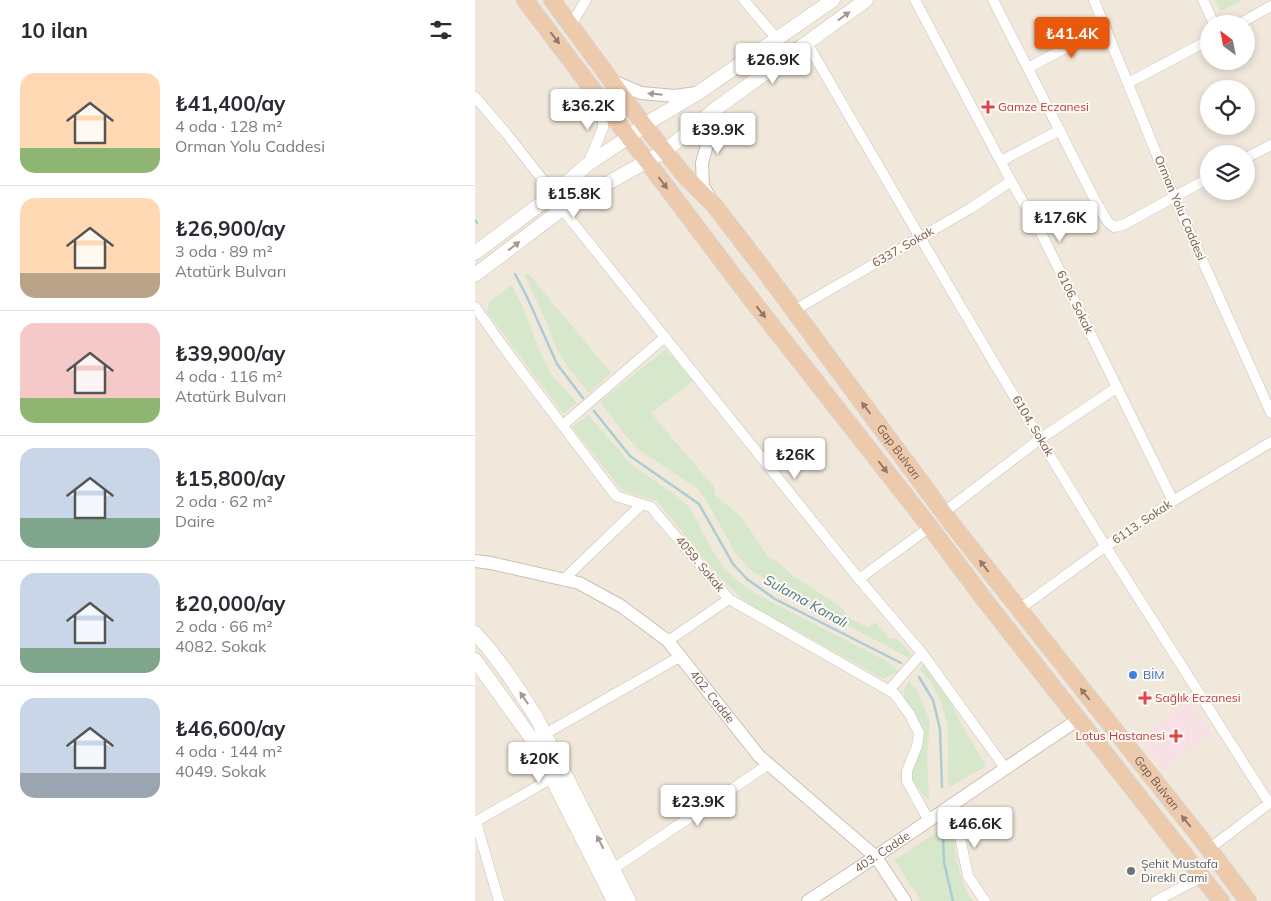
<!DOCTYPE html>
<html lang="tr">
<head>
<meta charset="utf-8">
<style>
	:root { --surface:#fff; --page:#f2f2f3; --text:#2b2b33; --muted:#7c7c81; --line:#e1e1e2; --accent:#ea580c }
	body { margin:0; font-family:Mulish,sans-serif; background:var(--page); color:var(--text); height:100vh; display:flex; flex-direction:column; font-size:19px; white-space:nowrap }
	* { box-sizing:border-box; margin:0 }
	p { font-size:16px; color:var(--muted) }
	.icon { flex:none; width:28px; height:28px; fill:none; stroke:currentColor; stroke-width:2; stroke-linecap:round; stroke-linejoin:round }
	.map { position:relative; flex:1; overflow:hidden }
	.side { display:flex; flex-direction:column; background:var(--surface); width:475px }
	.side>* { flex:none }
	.needle { width:32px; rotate:328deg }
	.controls { position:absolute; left:725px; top:15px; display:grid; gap:10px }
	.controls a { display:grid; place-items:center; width:55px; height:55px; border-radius:50%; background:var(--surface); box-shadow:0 2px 8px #0003; font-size:25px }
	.price { position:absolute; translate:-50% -42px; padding:0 11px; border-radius:5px; background:#fff; color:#222; font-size:16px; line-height:32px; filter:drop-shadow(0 1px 2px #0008) }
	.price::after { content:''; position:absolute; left:50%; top:30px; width:15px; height:11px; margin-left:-8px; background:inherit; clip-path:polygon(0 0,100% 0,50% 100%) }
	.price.active { background:var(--accent); color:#fff }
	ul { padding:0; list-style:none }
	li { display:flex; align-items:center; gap:15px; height:125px; padding:0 20px }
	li+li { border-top:1px solid var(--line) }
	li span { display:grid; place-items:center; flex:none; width:140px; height:100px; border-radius:15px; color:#555 }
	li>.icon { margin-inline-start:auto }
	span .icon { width:60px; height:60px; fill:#fffc; stroke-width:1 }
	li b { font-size:21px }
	h2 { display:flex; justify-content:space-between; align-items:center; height:60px; padding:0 20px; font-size:21px }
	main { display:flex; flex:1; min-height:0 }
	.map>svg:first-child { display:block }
	.residential { fill:#f1e8dc; fill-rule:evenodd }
	.medical { fill:#f7e1e4 }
	.green { fill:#d7e7cc }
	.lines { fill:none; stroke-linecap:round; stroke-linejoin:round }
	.stream { stroke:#aacdd3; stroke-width:2.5 }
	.minor-casing { stroke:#ccbeb3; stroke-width:11 }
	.tertiary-casing { stroke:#ccbeb3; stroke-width:14 }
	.secondary-casing { stroke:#cebeb1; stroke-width:15 }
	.trunk-casing { stroke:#d8d2cf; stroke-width:18 }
	.minor { stroke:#fff; stroke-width:10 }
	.tertiary { stroke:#fff; stroke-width:12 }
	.secondary { stroke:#fff; stroke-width:14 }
	.trunk { stroke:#eecaad; stroke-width:16 }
	.oneway { fill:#a5968f }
	.oneway2 { fill:#927969 }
	.health-dot { fill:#e0444e; stroke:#fdf9f3; stroke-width:2 }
	.shop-dot { fill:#3f7fe0; stroke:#fdf9f3; stroke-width:2 }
	.worship-dot { fill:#6b7280; stroke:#fdf9f3; stroke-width:2 }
	.labels { text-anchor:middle; stroke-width:4; stroke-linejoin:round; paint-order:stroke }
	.health-label { font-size:12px; fill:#be3a42; stroke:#fdf9f3; text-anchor:start }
	.street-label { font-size:12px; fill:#745e52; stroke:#fdf9f3 }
	.shop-label { font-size:12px; fill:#366cbe; stroke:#fdf9f3; text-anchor:start }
	.worship-label { font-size:12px; fill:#5b616d; stroke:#fdf9f3; text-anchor:start }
	.water-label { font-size:14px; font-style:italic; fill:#4e7a84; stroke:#fdf9f3 }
</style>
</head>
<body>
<main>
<section class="side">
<h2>10 ilan<svg class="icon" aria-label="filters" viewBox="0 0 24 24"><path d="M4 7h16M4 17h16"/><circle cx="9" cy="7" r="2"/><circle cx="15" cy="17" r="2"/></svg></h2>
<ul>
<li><span style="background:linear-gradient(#ffd9b3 75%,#8fb573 0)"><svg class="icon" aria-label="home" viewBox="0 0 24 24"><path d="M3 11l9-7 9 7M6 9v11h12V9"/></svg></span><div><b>₺41,400/ay</b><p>4 oda · 128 m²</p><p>Orman Yolu Caddesi</p></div></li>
<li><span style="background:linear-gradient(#ffd9b3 75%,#b9a48a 0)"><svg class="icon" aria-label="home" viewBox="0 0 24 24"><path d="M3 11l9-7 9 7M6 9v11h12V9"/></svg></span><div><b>₺26,900/ay</b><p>3 oda · 89 m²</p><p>Atatürk Bulvarı</p></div></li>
<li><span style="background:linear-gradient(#f6c9c9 75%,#8fb573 0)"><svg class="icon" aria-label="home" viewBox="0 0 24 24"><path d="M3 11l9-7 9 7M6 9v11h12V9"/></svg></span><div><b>₺39,900/ay</b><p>4 oda · 116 m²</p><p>Atatürk Bulvarı</p></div></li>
<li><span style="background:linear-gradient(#c9d6e8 70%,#7fa58c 0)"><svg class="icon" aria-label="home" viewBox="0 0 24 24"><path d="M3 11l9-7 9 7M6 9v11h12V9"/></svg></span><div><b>₺15,800/ay</b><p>2 oda · 62 m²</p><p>Daire</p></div></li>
<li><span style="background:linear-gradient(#c9d6e8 75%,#7fa58c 0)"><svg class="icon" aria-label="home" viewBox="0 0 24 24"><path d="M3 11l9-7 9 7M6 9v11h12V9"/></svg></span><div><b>₺20,000/ay</b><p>2 oda · 66 m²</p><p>4082. Sokak</p></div></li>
<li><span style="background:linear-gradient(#c9d6e8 75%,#9aa5b1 0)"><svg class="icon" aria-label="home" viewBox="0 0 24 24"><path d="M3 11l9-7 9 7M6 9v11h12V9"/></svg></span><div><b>₺46,600/ay</b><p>4 oda · 144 m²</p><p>4049. Sokak</p></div></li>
</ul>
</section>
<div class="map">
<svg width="796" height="901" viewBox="0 0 796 901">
	<rect width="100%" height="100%" fill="#fbf5ed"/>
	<!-- residential -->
	<path class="residential" d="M 0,0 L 796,0 L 796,901 L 0,901 ZM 734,24 L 771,24 L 771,61 L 734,61 ZM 734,89 L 771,89 L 771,126 L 734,126 ZM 734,154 L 771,154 L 771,191 L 734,191 Z"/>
	<!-- medical -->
	<path class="medical" d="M 714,700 L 738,734 L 688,771 L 663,738 Z"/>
	<!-- green -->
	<path class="green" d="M 740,0 L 768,0 L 746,11 Z
		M 53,273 L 136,373 L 114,393 L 90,363 L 80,345 L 72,324 L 50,276 Z
		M 37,285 L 51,314 L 64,350 L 77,375 L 102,403 L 88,414 L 12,312 L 14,302 Z
		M 191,349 L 218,381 L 176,413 L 239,487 L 239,494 L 266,517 L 293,556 L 305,564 L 320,577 L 365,606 L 376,619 L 393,627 L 400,622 L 415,639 L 421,638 L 437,654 L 434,658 L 321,598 L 274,569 L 258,549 L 232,502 L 223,489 L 164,450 L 150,435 L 125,402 Z
		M 113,415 L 157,465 L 202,496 L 216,509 L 238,552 L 248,566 L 264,582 L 281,594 L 415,663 L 423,671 L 409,679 L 273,604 L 244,577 L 182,501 L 151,492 L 146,489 L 97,427 Z
		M 450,664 L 475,700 L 487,726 L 511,766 L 473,788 C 472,767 475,745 472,725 C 469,705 458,682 444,669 Z
		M 434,681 L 443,692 L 455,721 L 452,757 L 454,800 C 446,793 440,786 437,777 C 439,759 443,739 443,722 C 442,703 419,702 434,681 Z
		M 476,823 C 480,846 483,883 498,901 L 446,901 L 419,860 Z"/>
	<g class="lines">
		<!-- stream -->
		<path class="stream" d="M 0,220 L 2,223
			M 40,274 L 52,297 L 82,364 L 108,398
			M 119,411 L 155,456 L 224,504 L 258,564 L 272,579 L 300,599 L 426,663
			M 444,677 L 458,700 L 465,729 L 467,787
			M 468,837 L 469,862 L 478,901"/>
		<defs>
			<path id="minor" d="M 269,0 L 302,39
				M 440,0 L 536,181 L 567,235 L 698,501
				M 518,0 L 621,202 L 633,222 L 639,227 L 648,225 L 734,178
				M 619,0 L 699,197 L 796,413
				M 728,0 L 739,24
				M 764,24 L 796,6
				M 96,25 L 111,0
				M 332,43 C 430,212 528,381 631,547 C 685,633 740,718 794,803
				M 553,68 L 630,27
				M 653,83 L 734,40
				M 0,97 L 31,133 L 79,194
				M 771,158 L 796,145
				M 526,161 L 585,130
				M 113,164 L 128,128 L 128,105
				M 87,209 L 384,579 L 447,653 L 530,768
				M 0,307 L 35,356 L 141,496 L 176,507 L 254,599 L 420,694 L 435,715 L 444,733 L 442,746 L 432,771 L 432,781 L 454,821
				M 318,311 L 496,208 L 536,181
				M 88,425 L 190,337
				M 468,513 L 565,439 L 641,388
				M 384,579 L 455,527
				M 88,580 L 167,504
				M 543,610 L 631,546 L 698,501 L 796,442
				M 193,641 L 254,599
				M 414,690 L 447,653
				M 70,734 L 206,656
				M 478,803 L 493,876 L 510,901
				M 0,822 L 77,778
				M 1,822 L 24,901
				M 734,849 L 796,802
				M 138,869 L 294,764
				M 681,901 L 728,876"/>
			<g id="tertiary">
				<path d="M 138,81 L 166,93 L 200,96 L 221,93"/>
				<path d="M 234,196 L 228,186 L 227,163 L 242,108"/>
				<path id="s1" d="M 0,561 L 16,563 L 104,583 L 146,606 L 193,641 L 284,756 L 401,857 L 430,901"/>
				<path id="s2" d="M 333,901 C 425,842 513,779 604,719"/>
			</g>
			<path id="secondary" d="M 0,253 L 79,194 L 113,164 L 154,137 L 169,125 L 223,93 L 358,0
				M 0,275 L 87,209 L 190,151 L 242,108 L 391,0
				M 0,633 C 23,657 43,688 61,717 L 154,901
				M 0,660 L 57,739 L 139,901"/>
			<g id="trunk">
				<path d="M 50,0 L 273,295 L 455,527 L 512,603 L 746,901"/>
				<path id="s3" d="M 77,0 L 169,125 L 209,175 L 239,205 L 289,270 L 480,528 L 734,849 L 773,901"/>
			</g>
		</defs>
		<!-- minor casing -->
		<use href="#minor" class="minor-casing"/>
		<!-- tertiary casing -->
		<use href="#tertiary" class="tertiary-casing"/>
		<!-- secondary casing -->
		<use href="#secondary" class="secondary-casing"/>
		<!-- trunk casing -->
		<use href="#trunk" class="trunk-casing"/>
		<!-- minor -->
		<use href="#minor" class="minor"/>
		<!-- tertiary -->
		<use href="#tertiary" class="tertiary"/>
		<!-- secondary -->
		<use href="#secondary" class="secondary"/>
		<!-- trunk -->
		<use href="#trunk" class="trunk"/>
	</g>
	<!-- one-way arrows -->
	<defs><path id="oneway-solid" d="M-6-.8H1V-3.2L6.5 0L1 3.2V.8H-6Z" transform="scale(1.25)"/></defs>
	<g class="oneway">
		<use href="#oneway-solid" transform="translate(369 16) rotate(-36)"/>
		<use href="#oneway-solid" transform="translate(180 94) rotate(-174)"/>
		<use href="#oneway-solid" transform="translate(39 246) rotate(-37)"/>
		<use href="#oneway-solid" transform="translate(49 698) rotate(-124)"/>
		<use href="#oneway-solid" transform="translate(125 842) rotate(-117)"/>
	</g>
	<g class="oneway2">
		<use href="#oneway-solid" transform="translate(80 38) rotate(52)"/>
		<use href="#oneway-solid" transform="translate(188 183) rotate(53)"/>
		<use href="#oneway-solid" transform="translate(286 312) rotate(52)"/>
		<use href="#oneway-solid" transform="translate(391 408) rotate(-127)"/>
		<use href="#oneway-solid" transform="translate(408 467) rotate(52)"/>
		<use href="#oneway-solid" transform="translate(509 566) rotate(-128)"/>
		<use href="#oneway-solid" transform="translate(610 694) rotate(-129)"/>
		<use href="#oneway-solid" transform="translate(711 821) rotate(-129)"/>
	</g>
	<!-- markers -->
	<g class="health-dot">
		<path d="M510.5 99.5h5v5h5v5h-5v5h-5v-5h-5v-5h5z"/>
		<path d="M667.5 690.5h5v5h5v5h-5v5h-5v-5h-5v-5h5z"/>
		<path d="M698.5 728.5h5v5h5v5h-5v5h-5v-5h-5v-5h5z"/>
	</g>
	<circle class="shop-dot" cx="658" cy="675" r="5"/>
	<circle class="worship-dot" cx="656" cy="871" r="5"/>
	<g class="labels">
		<!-- health labels -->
		<g class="health-label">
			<text x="523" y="111">Gamze Eczanesi</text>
			<text x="680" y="702">Sağlık Eczanesi</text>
			<text x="690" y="740" text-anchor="end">Lotus Hastanesi</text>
		</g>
		<!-- street labels -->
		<g class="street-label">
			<text transform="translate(705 208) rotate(67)" y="4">Orman Yolu Caddesi</text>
			<text transform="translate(428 247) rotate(-30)" y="4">6337. Sokak</text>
			<text transform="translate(600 302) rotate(64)" y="4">6106. Sokak</text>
			<text transform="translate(558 426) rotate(59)" y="4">6104. Sokak</text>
			<text dy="4" stroke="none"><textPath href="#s3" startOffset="570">Gap Bulvarı</textPath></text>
			<text transform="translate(667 522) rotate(-34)" y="4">6113. Sokak</text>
			<text transform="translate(225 564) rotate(50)" y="4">4059. Sokak</text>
			<text dy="4" stroke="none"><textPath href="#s1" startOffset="284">402. Cadde</textPath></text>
			<text dy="4" stroke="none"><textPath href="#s3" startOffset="990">Gap Bulvarı</textPath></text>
			<text dy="4" stroke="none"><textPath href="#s2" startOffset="89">403. Cadde</textPath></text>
		</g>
		<!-- shop labels -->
		<g class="shop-label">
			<text x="668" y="679">BİM</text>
		</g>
		<!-- worship labels -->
		<g class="worship-label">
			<text x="666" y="868">Şehit Mustafa<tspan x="666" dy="14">Direkli Cami</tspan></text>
		</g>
		<!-- water labels -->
		<g class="water-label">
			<text transform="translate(331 601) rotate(29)" y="5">Sulama Kanalı</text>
		</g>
	</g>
</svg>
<div class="controls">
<a><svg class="needle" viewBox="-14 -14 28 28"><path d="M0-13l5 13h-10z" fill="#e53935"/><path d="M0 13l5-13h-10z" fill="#7c7c81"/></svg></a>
<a><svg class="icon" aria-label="locate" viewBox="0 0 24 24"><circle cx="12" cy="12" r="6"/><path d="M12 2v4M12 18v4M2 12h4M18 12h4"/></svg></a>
<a><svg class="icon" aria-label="layers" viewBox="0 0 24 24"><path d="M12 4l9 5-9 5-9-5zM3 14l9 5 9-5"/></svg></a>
</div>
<b class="price active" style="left:597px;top:59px">₺41.4K</b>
<b class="price" style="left:298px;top:85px">₺26.9K</b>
<b class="price" style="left:113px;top:131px">₺36.2K</b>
<b class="price" style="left:243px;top:155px">₺39.9K</b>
<b class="price" style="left:99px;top:219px">₺15.8K</b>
<b class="price" style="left:585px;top:243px">₺17.6K</b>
<b class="price" style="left:320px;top:480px">₺26K</b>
<b class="price" style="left:64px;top:784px">₺20K</b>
<b class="price" style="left:223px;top:827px">₺23.9K</b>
<b class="price" style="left:500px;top:849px">₺46.6K</b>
</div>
</main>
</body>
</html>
